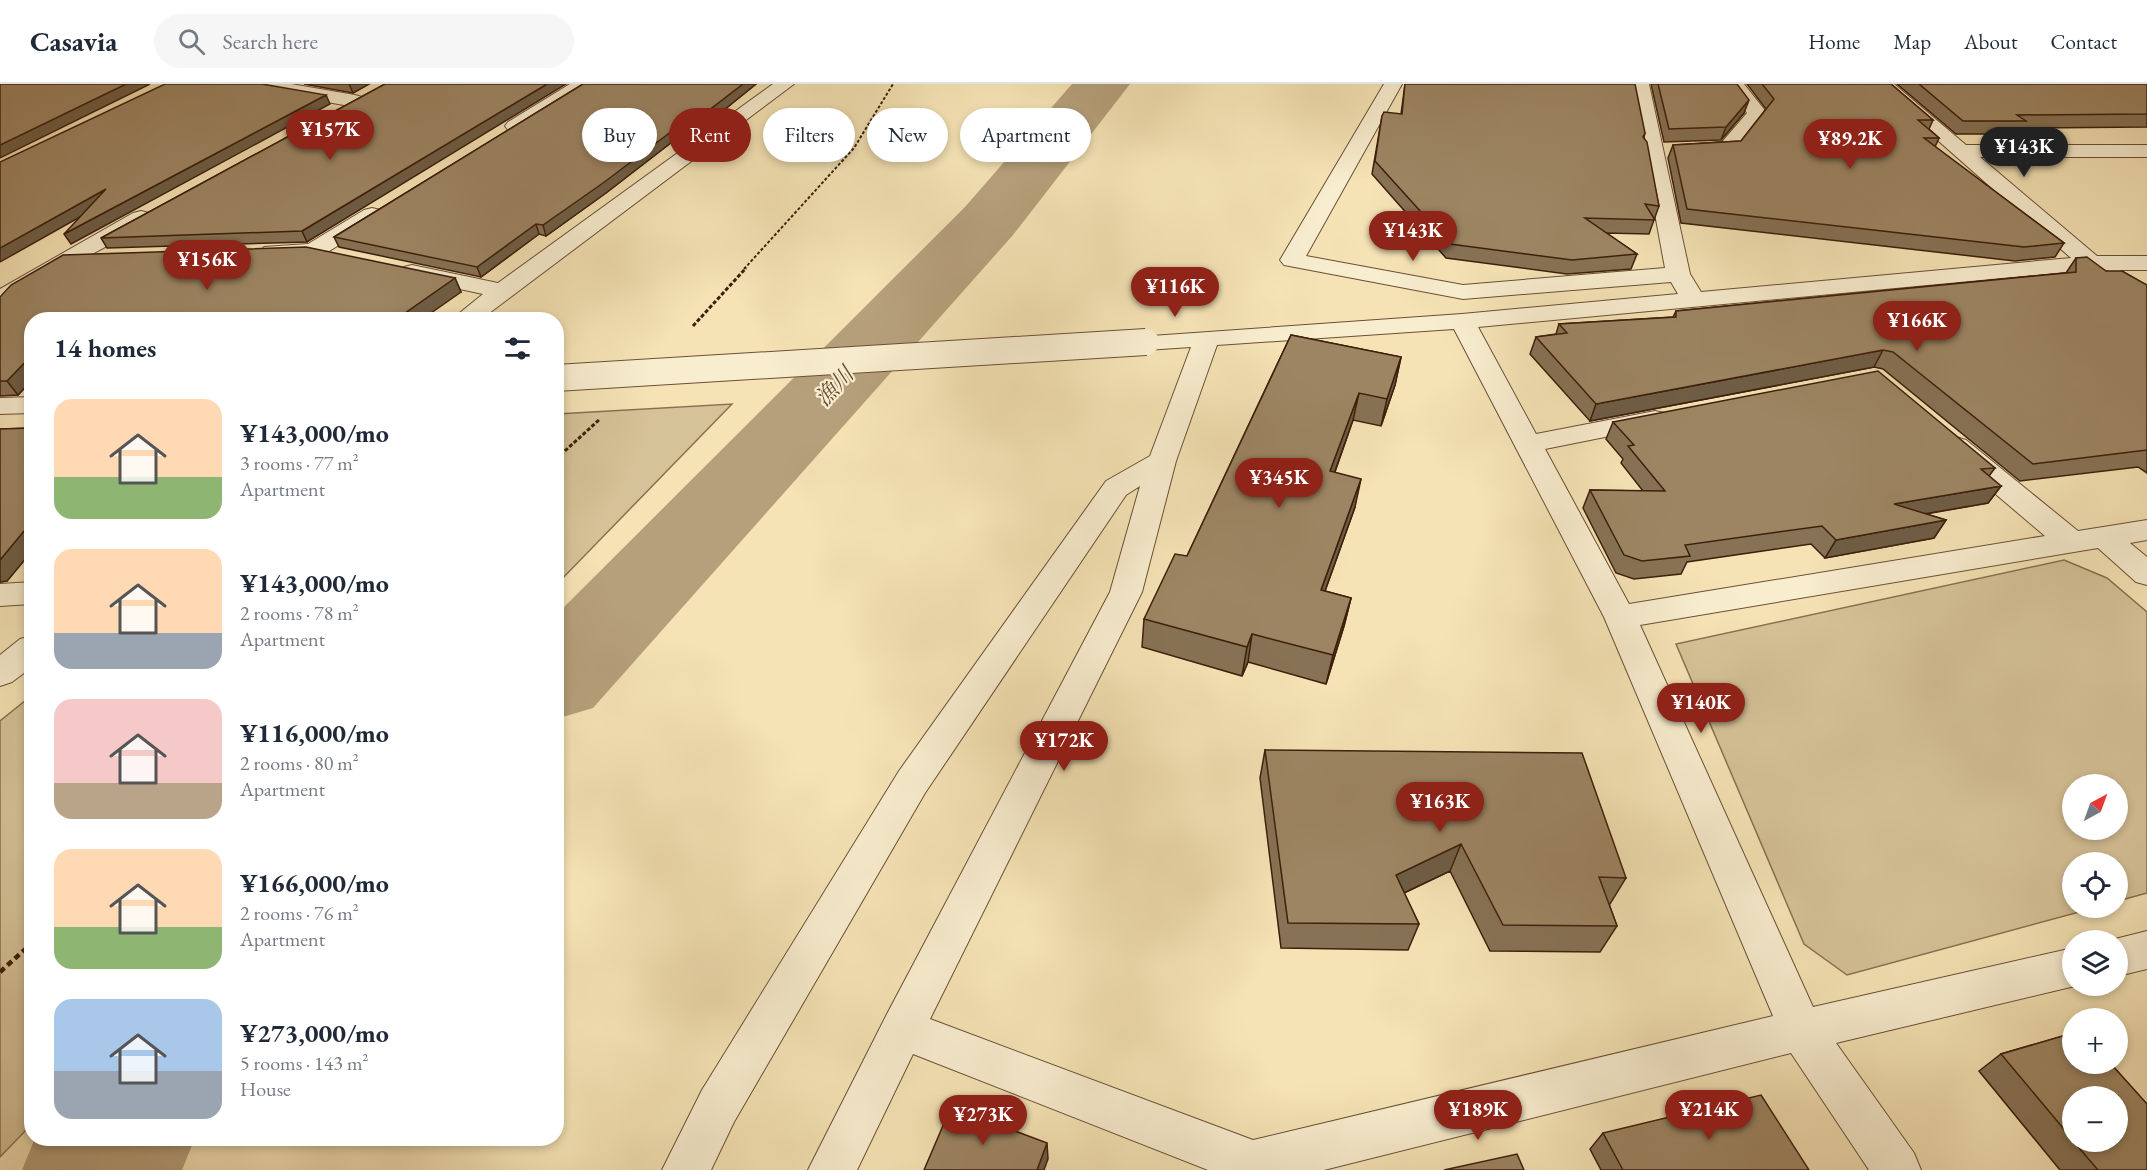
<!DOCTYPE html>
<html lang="en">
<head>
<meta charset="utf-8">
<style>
	:root { --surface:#fff; --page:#f6f6f7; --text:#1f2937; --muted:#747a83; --line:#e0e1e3; --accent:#8f2418 }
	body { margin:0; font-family:"EB Garamond","Noto Serif JP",serif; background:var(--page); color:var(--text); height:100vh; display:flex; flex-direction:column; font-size:22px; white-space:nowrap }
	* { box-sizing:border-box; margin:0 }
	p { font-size:20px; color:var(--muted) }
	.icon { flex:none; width:33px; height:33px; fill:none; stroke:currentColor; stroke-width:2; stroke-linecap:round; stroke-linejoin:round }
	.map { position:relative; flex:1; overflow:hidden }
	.drawer { position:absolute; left:24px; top:228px; width:540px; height:834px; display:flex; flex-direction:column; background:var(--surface); border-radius:24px; box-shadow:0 3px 9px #0003 }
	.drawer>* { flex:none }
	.banner { position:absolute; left:582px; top:24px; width:570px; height:54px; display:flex; gap:12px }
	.needle { width:39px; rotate:41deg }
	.fabs { position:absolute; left:2062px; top:690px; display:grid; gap:12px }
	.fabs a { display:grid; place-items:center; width:66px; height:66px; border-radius:50%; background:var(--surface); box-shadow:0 3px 9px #0003; font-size:30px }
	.price { position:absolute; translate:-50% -51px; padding:0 14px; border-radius:21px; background:var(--accent); color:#fff; font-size:20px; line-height:39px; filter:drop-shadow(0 2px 3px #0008) }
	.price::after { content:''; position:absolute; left:50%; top:36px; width:18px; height:14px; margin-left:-9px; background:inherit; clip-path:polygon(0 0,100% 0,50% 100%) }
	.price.current { background:#222; color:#fff }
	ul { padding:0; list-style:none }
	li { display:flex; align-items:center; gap:18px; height:150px; padding:0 30px }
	li span { display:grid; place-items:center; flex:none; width:168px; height:120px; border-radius:18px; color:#555 }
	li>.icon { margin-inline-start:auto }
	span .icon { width:72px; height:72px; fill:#fffc; stroke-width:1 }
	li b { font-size:26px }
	h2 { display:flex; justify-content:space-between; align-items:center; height:72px; padding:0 30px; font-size:26px }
	.pill { padding:0 21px; border-radius:27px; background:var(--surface); box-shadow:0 3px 9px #0003; font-size:21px; line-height:54px }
	.pill.current { background:var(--accent); color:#fff }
	header { display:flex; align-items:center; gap:36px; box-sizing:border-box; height:84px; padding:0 30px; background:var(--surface); border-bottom:2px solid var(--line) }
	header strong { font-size:28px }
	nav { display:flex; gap:33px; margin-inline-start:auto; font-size:21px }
	.search { width:420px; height:54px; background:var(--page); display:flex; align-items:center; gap:15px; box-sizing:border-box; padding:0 21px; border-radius:33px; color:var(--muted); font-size:22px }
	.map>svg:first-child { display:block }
	.green { fill:#d6c298; stroke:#8a7051; stroke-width:1.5; fill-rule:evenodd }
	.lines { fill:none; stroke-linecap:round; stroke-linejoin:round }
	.river { fill:#b6a07b; fill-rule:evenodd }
	.minor-casing { stroke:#6b5035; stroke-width:2 }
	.path-far2 { stroke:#3d1f0a; stroke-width:2; stroke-dasharray:3 2; stroke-linecap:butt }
	.path-far1 { stroke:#3d1f0a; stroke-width:3; stroke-dasharray:4 2; stroke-linecap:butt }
	.path { stroke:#3d1f0a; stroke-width:4.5; stroke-dasharray:6 4; stroke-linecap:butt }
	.minor { fill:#f8edcf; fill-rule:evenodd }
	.minor-bridge-casing { stroke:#6b5035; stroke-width:28; stroke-linecap:butt }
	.minor-bridge { stroke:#f8edcf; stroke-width:26 }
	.wall { fill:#877255; stroke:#3d1f0a; stroke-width:1.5; fill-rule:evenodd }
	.shaded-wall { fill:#6e5d45; stroke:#3d1f0a; stroke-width:1.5 }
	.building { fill:#9d8563; stroke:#3d1f0a; stroke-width:1.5 }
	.labels { text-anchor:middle; stroke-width:4.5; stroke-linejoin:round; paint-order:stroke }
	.water-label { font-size:22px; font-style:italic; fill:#674c32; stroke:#f8edcf }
</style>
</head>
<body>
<header>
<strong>Casavia</strong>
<div class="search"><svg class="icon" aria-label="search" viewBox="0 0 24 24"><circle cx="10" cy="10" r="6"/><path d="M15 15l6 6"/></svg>Search here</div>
<nav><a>Home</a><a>Map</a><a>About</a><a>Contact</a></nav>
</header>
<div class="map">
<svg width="2147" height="1086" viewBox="0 0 2147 1086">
	<rect width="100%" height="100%" fill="#f5e3b5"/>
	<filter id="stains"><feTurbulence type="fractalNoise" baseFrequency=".00333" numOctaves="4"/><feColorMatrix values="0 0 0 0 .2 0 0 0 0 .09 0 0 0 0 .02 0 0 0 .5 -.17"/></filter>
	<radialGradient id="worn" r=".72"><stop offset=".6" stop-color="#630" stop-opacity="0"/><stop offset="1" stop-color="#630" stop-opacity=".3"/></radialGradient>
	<!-- green -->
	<path class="green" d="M 732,320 L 557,500 L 557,330 Z
		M 2064,476 L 2107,494 L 2147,528 L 2147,809 L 2118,817 L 2118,778 L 2073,778 L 2073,824 L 2094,824 L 1847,891 L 1804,860 L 1676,560 ZM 2073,700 L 2118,700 L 2118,746 L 2073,746 Z
		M 31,612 L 31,1041 L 0,1073 L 0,637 Z"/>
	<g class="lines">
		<!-- river -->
		<path class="river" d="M 1072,0 L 1130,0 L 1013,151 L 593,624 L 556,635 L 556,531 L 965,123 Z
			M 35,1054 L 195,1054 L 182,1086 L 22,1086 Z"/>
		<defs>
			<path id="minor" d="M 251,0 L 291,0 L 355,11 L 362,13 L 365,17 L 362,21 L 355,23 L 260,6 L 253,4 Z
				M 570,0 L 592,0 L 522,46 L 508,46 L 505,42 L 508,38 Z
				M 773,0 L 794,0 L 480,236 L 451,236 L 483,210 L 404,193 L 400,188 L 404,183 L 412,181 L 498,199 Z
				M 1384,0 L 1402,0 L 1306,172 L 1463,201 L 1665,184 L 1631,0 L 1649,0 L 1690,190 L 1701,208 L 2071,174 L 1874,0 L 1894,0 L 1966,61 L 2147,61 L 2147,73 L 1980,73 L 2097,172 L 2147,172 L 2147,186 L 2120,186 L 2147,202 L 2147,219 L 2138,217 L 2087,186 L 1478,243 L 1536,350 L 1655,327 L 1665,329 L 1669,335 L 1665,341 L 1545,365 L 1629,520 L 2045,452 L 1946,368 L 1942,362 L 1946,356 L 1956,353 L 1966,356 L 2078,447 L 2147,436 L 2147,456 L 2130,459 L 2147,473 L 2147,501 L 2136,498 L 2098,464 L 1640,541 L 1813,923 L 2073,864 L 2073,902 L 2075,902 L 1836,959 L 1914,1069 L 1921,1086 L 1869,1086 L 1791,969 L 1324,1086 L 1208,1086 L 913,970 L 857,1086 L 808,1086 L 887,930 L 1110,508 L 1140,402 L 1126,411 L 925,709 L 734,1038 L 711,1086 L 662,1086 L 702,1006 L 899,687 L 1106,397 L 1150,372 L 1191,263 L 1146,266 L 1137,263 L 1133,258 L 1137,253 L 1462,230 L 1678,210 L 1671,198 L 1463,215 L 1284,181 L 1280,176 ZM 1454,245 L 1604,533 L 1773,932 L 1253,1056 L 930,935 L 1142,508 L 1176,377 L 1217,261 Z
				M 1725,0 L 1744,0 L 1767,29 L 1735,68 L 1692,71 L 1685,69 L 1682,65 L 1685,61 L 1722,58 L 1747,29 Z
				M 372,124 L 380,126 L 383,131 L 380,136 L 321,172 L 272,175 L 264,173 L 260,168 L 264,163 L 308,160 L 364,126 Z
				M 141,127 L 149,129 L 152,134 L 149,139 L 74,180 L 9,220 L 0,222 L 0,205 L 133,129 Z
				M 32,313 L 32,329 L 0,330 L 0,314 Z
				M 32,498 L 32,520 L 0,522 L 0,500 Z
				M 32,552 L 32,583 L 12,598 L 0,602 L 0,571 L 20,555 Z
				M 2147,847 L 2147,885 L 2118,892 L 2118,856 L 2111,856 Z"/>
		</defs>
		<!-- minor casing -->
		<use href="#minor" class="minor-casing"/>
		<!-- path-far2 -->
		<path class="path-far2" d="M 744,185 L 854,64 L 893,0"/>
		<!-- path-far1 -->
		<path class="path-far1" d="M 693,242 L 746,184
			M 556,375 L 600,335"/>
		<!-- path -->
		<path class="path" d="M 0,888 L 32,859"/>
		<!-- minor -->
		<use href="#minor" class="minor"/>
		<defs>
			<path id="minor-bridge" d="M 556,294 L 1146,258"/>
		</defs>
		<!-- minor-bridge casing -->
		<use href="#minor-bridge" class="minor-bridge-casing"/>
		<!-- minor-bridge -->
		<use href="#minor-bridge" class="minor-bridge"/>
	</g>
	<!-- wall -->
	<path class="wall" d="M 304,0 L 369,0 L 353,9 Z
		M 385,0 L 307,158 L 107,164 L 101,154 Z
		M 583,0 L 756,0 L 703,43 L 694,41 L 606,109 L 546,152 L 539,150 L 481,193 L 339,163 L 334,153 Z
		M 1405,0 L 1645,49 L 1644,53 L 1659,122 L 1649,150 L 1606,149 L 1637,170 L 1631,185 L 1567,190 L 1446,174 L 1372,90 L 1382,32 L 1401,30 Z
		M 1651,0 L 1737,0 L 1744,29 L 1721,56 L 1664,58 Z
		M 1747,0 L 1891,0 L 1933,36 L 1929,45 L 1939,54 L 1935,63 L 2064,159 L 2055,173 L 2015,177 L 1681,139 L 1668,74 L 1673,61 L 1741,57 L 1766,25 Z
		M 1897,0 L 2147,0 L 2147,43 L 2022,44 L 2018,50 L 1956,50 Z
		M 2076,174 L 2106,187 L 2147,201 L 2147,389 L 2138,383 L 2020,397 L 1883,285 L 1874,283 L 1590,337 L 1530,270 L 1536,253 L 1556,250 L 1559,240 L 1673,233 L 1676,227 L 2066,189 Z
		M 455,194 L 461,208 L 32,236 L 32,296 L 18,311 L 0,312 L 0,213 Z
		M 1291,251 L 1401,273 L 1395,301 L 1381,342 L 1353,336 L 1335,388 L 1355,423 L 1325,507 L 1351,514 L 1344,542 L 1326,600 L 1248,578 L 1242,592 L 1142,563 L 1144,535 L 1187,472 Z
		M 1613,338 L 1995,384 L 1989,392 L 2001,402 L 1988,419 L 1926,430 L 1946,436 L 1934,454 L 1825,474 L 1811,460 L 1687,478 L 1681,490 L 1634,495 L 1616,489 L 1583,424 L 1590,406 L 1643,407 L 1621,379 L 1623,375 L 1606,355 Z
		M 32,344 L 32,467 L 7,497 L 0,498 L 0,345 Z
		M 1265,666 L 1626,794 L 1610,820 L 1609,820 L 1617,842 L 1600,868 L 1490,867 L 1450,787 L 1404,809 L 1419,840 L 1408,866 L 1281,864 L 1260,694 Z
		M 2073,949 L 2073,980 L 2111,980 L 2147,1020 L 2147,1086 L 2060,1086 L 1979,987 L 2001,970 ZM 2073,1012 L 2118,1012 L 2118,1058 L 2073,1058 Z
		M 1603,1049 L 1809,1086 L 1601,1086 L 1590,1065 Z"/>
	<!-- shaded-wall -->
	<path class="shaded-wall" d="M 126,0 L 150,0 L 0,74 L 0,61 Z
		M 349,0 L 369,0 L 353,9 Z
		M 547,0 L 566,0 L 307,158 L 302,147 Z
		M 743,0 L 756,0 L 703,43 L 700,33 Z
		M 326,11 L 330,20 L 71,160 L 64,150 Z
		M 1749,16 L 1744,29 L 1721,56 L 1726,43 Z
		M 692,32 L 694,41 L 606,109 L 546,152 L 543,141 Z
		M 106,105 L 112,115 L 0,178 L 0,164 Z
		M 536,140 L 539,150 L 481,193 L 477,183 Z
		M 455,194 L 461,208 L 421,236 L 395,236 Z
		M 1883,266 L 1874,283 L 1590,337 L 1596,320 Z
		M 32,271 L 32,296 L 18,311 L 7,297 Z
		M 1401,273 L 1395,301 L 1381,342 L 1387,315 Z
		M 1359,309 L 1353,336 L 1325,415 L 1330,387 Z
		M 1361,395 L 1355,423 L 1315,535 L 1321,506 Z
		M 2001,402 L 1988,419 L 1883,437 L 1894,420 Z
		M 1946,436 L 1934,454 L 1825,474 L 1836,456 Z
		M 24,447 L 32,456 L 32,467 L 7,497 L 0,498 L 0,476 Z
		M 1351,514 L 1344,542 L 1326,600 L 1333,571 Z
		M 1252,550 L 1248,578 L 1242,592 L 1247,563 Z
		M 1461,760 L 1450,787 L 1387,817 L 1396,791 Z
		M 1047,1059 L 1048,1075 L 1044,1086 L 1037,1086 Z"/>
	<!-- building -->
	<path class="building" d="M 0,0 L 126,0 L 0,61 Z
		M 165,0 L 262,0 L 326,11 L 64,150 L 106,105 L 0,164 L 0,78 Z
		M 385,0 L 547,0 L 302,147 L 101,154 Z
		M 583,0 L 743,0 L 700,33 L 692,32 L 603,99 L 543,141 L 536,140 L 477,183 L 334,153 Z
		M 1405,0 L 1635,0 L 1645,49 L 1643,53 L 1647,58 L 1659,122 L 1645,120 L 1655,136 L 1585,134 L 1637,170 L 1572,176 L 1450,160 L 1375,77 L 1382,32 L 1384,28 L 1402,30 Z
		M 1658,0 L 1737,0 L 1749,16 L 1726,43 L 1669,45 Z
		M 1762,0 L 1891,0 L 1933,36 L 1918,36 L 1939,54 L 1924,54 L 2064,159 L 2024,163 L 1687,125 L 1673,61 L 1741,57 L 1774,15 Z
		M 1919,0 L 2147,0 L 2147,30 L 2017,31 L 2026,37 L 1963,37 Z
		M 306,163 L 455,194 L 395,236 L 32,236 L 32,271 L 7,297 L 0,297 L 0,213 L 11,201 L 63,171 Z
		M 2087,173 L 2106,187 L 2122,187 L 2147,201 L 2147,366 L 2033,380 L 1893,268 L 1883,266 L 1596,320 L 1536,253 L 1567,249 L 1559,240 L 1676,233 L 1676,227 L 2076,188 L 2076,174 Z
		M 1291,251 L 1401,273 L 1387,315 L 1359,309 L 1330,387 L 1361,395 L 1321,506 L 1351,514 L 1333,571 L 1252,550 L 1247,563 L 1144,535 L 1175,470 L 1187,472 Z
		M 1878,287 L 1995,384 L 1981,385 L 2001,402 L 1894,420 L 1946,436 L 1836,456 L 1822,442 L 1685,461 L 1690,472 L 1642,477 L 1624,471 L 1590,406 L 1665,407 L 1628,362 L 1634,361 L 1613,338 Z
		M 32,344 L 32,447 L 24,447 L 0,476 L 0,345 Z
		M 1265,666 L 1582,669 L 1626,794 L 1599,793 L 1617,842 L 1503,841 L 1461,760 L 1396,791 L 1419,840 L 1288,839 Z
		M 2073,949 L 2073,980 L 2111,980 L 2147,1020 L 2147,1086 L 2098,1086 L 2074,1058 L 2118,1058 L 2118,1012 L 2073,1012 L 2073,1056 L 2001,970 Z
		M 1761,1011 L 1809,1086 L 1623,1086 L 1603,1049 Z
		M 951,1023 L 1047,1059 L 1037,1086 L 924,1086 Z
		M 1517,1070 L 1524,1086 L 1444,1086 Z"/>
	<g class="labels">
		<!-- water labels -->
		<g class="water-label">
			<text transform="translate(834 302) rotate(-47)" y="8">漁川</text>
		</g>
	</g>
	<rect width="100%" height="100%" filter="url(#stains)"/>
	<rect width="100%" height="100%" fill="url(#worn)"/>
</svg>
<div class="fabs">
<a><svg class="needle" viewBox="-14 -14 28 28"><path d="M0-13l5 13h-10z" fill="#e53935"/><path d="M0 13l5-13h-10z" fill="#747a83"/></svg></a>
<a><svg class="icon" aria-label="locate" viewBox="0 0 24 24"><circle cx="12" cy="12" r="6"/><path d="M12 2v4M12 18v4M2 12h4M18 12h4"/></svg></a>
<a><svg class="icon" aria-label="layers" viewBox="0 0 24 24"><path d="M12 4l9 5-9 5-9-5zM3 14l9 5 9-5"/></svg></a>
<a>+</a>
<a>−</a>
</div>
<b class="price" style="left:330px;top:77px">¥157K</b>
<b class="price" style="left:1850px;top:86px">¥89.2K</b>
<b class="price current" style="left:2024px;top:94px">¥143K</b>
<b class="price" style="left:1413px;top:178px">¥143K</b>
<b class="price" style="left:207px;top:207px">¥156K</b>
<b class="price" style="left:1175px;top:234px">¥116K</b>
<b class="price" style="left:1917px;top:268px">¥166K</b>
<b class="price" style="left:1279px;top:425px">¥345K</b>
<b class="price" style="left:1701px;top:650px">¥140K</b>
<b class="price" style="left:1064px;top:688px">¥172K</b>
<b class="price" style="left:1440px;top:749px">¥163K</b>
<b class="price" style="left:1478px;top:1057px">¥189K</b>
<b class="price" style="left:1709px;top:1057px">¥214K</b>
<b class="price" style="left:983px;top:1062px">¥273K</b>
<div class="banner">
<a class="pill">Buy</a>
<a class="pill current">Rent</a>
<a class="pill">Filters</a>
<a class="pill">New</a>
<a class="pill">Apartment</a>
</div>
<section class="drawer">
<h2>14 homes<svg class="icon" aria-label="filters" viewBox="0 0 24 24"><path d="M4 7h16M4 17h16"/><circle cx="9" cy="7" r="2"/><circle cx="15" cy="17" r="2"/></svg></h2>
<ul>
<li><span style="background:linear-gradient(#ffd9b3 65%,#8fb573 0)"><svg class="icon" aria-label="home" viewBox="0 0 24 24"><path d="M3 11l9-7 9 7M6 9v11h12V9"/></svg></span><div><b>¥143,000/mo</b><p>3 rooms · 77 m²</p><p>Apartment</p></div></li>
<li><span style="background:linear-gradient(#ffd9b3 70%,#9aa5b1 0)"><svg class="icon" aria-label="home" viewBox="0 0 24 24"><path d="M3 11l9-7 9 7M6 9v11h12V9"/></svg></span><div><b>¥143,000/mo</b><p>2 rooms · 78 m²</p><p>Apartment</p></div></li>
<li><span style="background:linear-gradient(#f6c9c9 70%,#b9a48a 0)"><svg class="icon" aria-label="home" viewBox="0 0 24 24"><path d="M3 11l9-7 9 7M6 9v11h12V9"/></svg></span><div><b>¥116,000/mo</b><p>2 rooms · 80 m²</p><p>Apartment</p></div></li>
<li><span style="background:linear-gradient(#ffd9b3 65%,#8fb573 0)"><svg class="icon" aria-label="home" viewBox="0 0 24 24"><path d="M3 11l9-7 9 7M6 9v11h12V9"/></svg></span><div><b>¥166,000/mo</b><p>2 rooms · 76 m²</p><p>Apartment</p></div></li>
<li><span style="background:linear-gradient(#a9c7e8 60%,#9aa5b1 0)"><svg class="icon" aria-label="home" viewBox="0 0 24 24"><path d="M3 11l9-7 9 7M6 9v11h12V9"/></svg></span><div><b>¥273,000/mo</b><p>5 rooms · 143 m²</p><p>House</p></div></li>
</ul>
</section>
</div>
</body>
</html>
